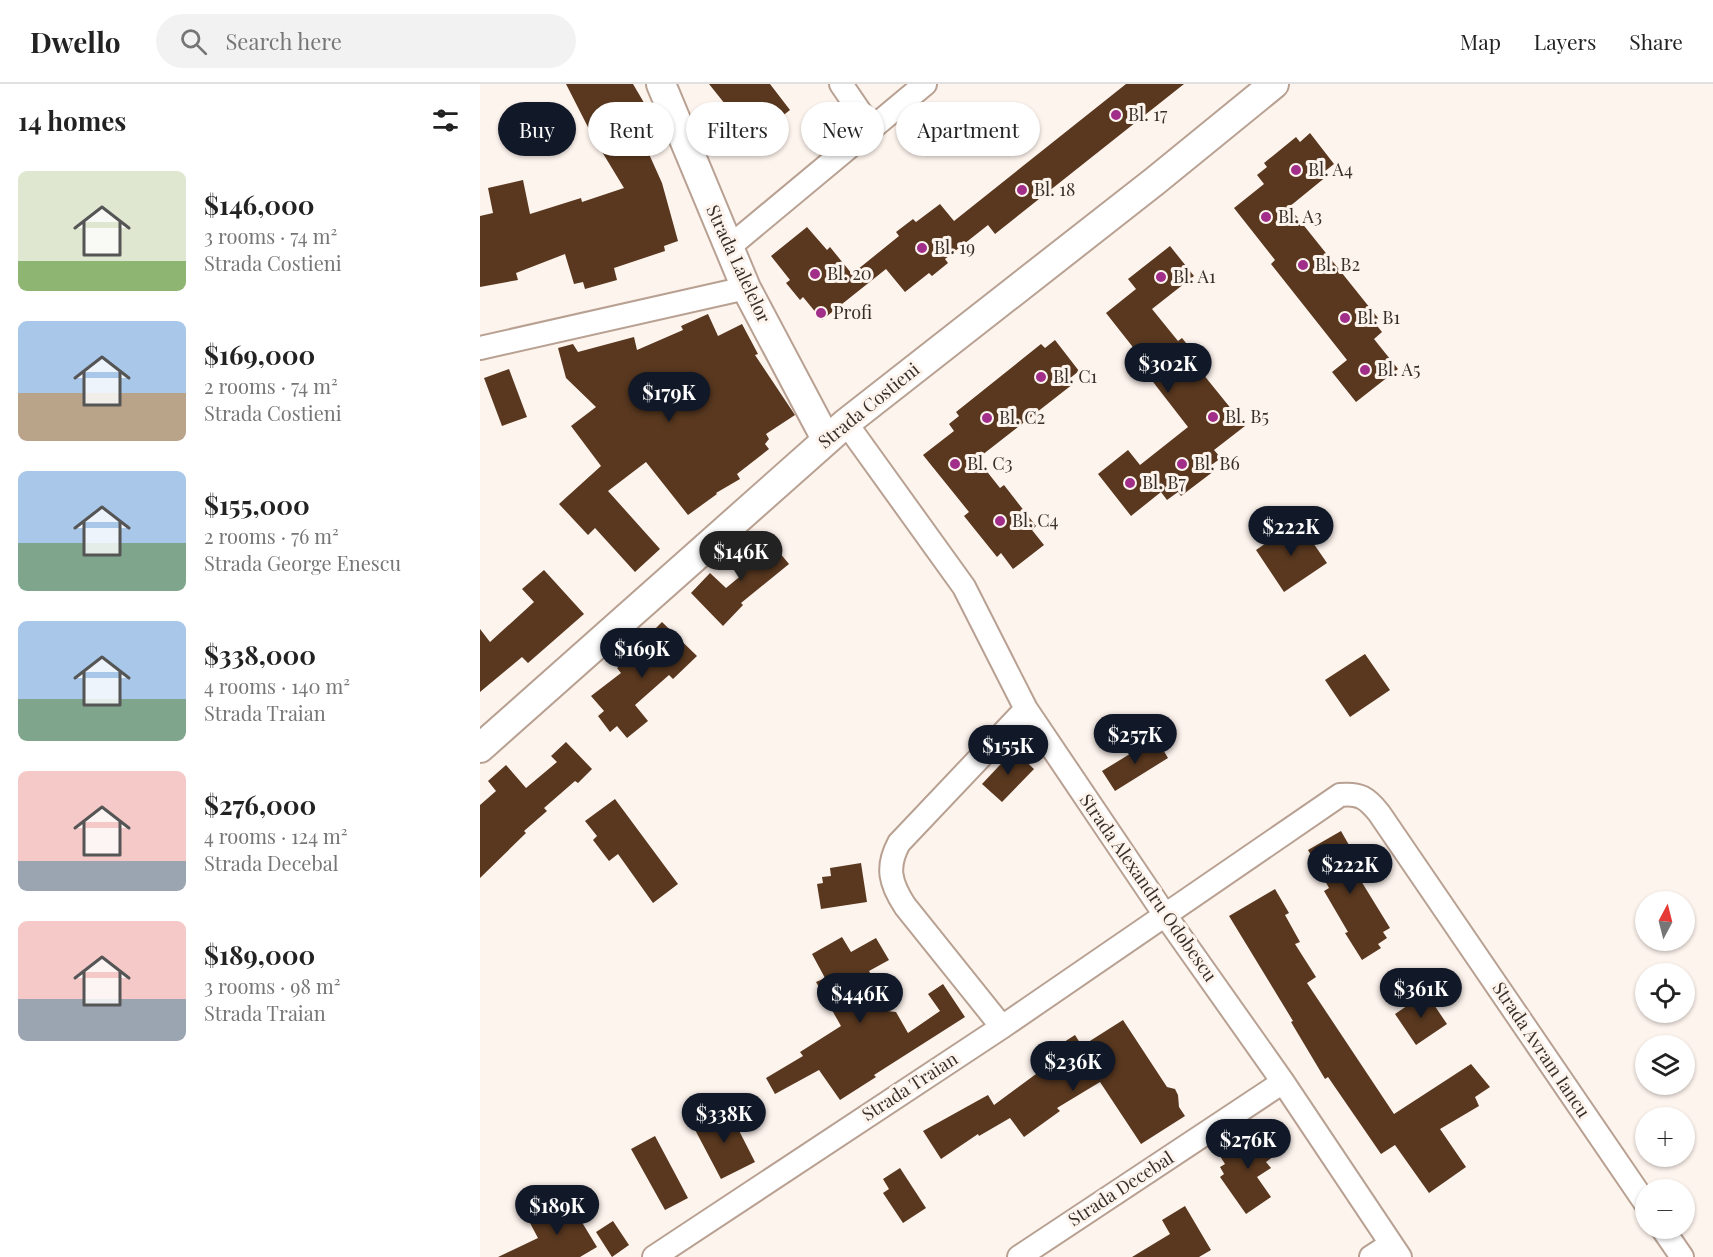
<!DOCTYPE html>
<html lang="en">
<head>
<meta charset="utf-8">
<style>
	:root { --surface:#fff; --page:#f2f2f2; --text:#222; --muted:#767676; --line:#e0e0e0; --accent:#111827 }
	body { margin:0; font-family:"Playfair Display",serif; background:var(--page); color:var(--text); height:100vh; display:flex; flex-direction:column; font-size:22px; white-space:nowrap }
	* { box-sizing:border-box; margin:0 }
	p { font-size:20px; color:var(--muted) }
	.icon { flex:none; width:33px; height:33px; fill:none; stroke:currentColor; stroke-width:2; stroke-linecap:round; stroke-linejoin:round }
	.map { position:relative; flex:1; overflow:hidden }
	.details { display:flex; flex-direction:column; background:var(--surface); width:480px }
	.details>* { flex:none }
	.top-card { position:absolute; left:18px; top:18px; width:570px; height:54px; display:flex; gap:12px }
	.needle { width:39px; rotate:7deg }
	.buttons { position:absolute; left:1155px; top:807px; display:grid; gap:12px }
	.buttons a { display:grid; place-items:center; width:60px; height:60px; border-radius:50%; background:var(--surface); box-shadow:0 2px 4px #0004; font-size:30px }
	.price { position:absolute; translate:-50% -51px; padding:0 14px; border-radius:21px; background:var(--accent); color:#fff; font-size:20px; line-height:39px; filter:drop-shadow(0 2px 3px #0008) }
	.price::after { content:''; position:absolute; left:50%; top:36px; width:18px; height:14px; margin-left:-9px; background:inherit; clip-path:polygon(0 0,100% 0,50% 100%) }
	.price.selected { background:#222; color:#fff }
	ul { padding:0; list-style:none }
	li { display:flex; align-items:center; gap:18px; height:150px; padding:0 18px }
	li span { display:grid; place-items:center; flex:none; width:168px; height:120px; border-radius:9px; color:#555 }
	li>.icon { margin-inline-start:auto }
	span .icon { width:72px; height:72px; fill:#fffc; stroke-width:1 }
	li b { font-size:26px }
	h2 { display:flex; justify-content:space-between; align-items:center; height:72px; padding:0 18px; font-size:26px }
	.pill { padding:0 21px; border-radius:27px; background:var(--surface); box-shadow:0 2px 4px #0004; font-size:21px; line-height:54px }
	.pill.selected { background:var(--accent); color:#fff }
	header { display:flex; align-items:center; gap:36px; box-sizing:border-box; height:84px; padding:0 30px; background:var(--surface); border-bottom:2px solid var(--line) }
	header strong { font-size:28px }
	nav { display:flex; gap:33px; margin-inline-start:auto; font-size:21px }
	.search { width:420px; height:54px; background:var(--page); display:flex; align-items:center; gap:15px; box-sizing:border-box; padding:0 21px; border-radius:33px; color:var(--muted); font-size:22px }
	main { display:flex; flex:1; min-height:0 }
	.map>svg:first-child { display:block }
	.building { fill:#59381f }
	.lines { fill:none; stroke-linecap:round; stroke-linejoin:round }
	.minor-casing { stroke:#b8a192; stroke-width:26 }
	.tertiary-casing { stroke:#b8a192; stroke-width:32 }
	.minor { stroke:#fff; stroke-width:22 }
	.tertiary { stroke:#fff; stroke-width:28 }
	.poi-dot { fill:#a12e89; stroke:#fef4ee; stroke-width:2 }
	.labels { text-anchor:middle; stroke-width:6; stroke-linejoin:round; paint-order:stroke }
	.poi-label { font-size:18px; fill:#382f29; stroke:#fef4ee; text-anchor:start }
	.street-label { font-size:18px; fill:#382f29; stroke:#fef4ee }
</style>
</head>
<body>
<header>
<strong>Dwello</strong>
<div class="search"><svg class="icon" aria-label="search" viewBox="0 0 24 24"><circle cx="10" cy="10" r="6"/><path d="M15 15l6 6"/></svg>Search here</div>
<nav><a>Map</a><a>Layers</a><a>Share</a></nav>
</header>
<main>
<section class="details">
<h2>14 homes<svg class="icon" aria-label="filters" viewBox="0 0 24 24"><path d="M4 7h16M4 17h16"/><circle cx="9" cy="7" r="2"/><circle cx="15" cy="17" r="2"/></svg></h2>
<ul>
<li><span style="background:linear-gradient(#dfe7d0 75%,#8fb573 0)"><svg class="icon" aria-label="home" viewBox="0 0 24 24"><path d="M3 11l9-7 9 7M6 9v11h12V9"/></svg></span><div><b>$146,000</b><p>3 rooms · 74 m²</p><p>Strada Costieni</p></div></li>
<li><span style="background:linear-gradient(#a9c7e8 60%,#b9a48a 0)"><svg class="icon" aria-label="home" viewBox="0 0 24 24"><path d="M3 11l9-7 9 7M6 9v11h12V9"/></svg></span><div><b>$169,000</b><p>2 rooms · 74 m²</p><p>Strada Costieni</p></div></li>
<li><span style="background:linear-gradient(#a9c7e8 60%,#7fa58c 0)"><svg class="icon" aria-label="home" viewBox="0 0 24 24"><path d="M3 11l9-7 9 7M6 9v11h12V9"/></svg></span><div><b>$155,000</b><p>2 rooms · 76 m²</p><p>Strada George Enescu</p></div></li>
<li><span style="background:linear-gradient(#a9c7e8 65%,#7fa58c 0)"><svg class="icon" aria-label="home" viewBox="0 0 24 24"><path d="M3 11l9-7 9 7M6 9v11h12V9"/></svg></span><div><b>$338,000</b><p>4 rooms · 140 m²</p><p>Strada Traian</p></div></li>
<li><span style="background:linear-gradient(#f6c9c9 75%,#9aa5b1 0)"><svg class="icon" aria-label="home" viewBox="0 0 24 24"><path d="M3 11l9-7 9 7M6 9v11h12V9"/></svg></span><div><b>$276,000</b><p>4 rooms · 124 m²</p><p>Strada Decebal</p></div></li>
<li><span style="background:linear-gradient(#f6c9c9 65%,#9aa5b1 0)"><svg class="icon" aria-label="home" viewBox="0 0 24 24"><path d="M3 11l9-7 9 7M6 9v11h12V9"/></svg></span><div><b>$189,000</b><p>3 rooms · 98 m²</p><p>Strada Traian</p></div></li>
</ul>
</section>
<div class="map">
<svg width="1233" height="1173" viewBox="0 0 1233 1173">
	<rect width="100%" height="100%" fill="#fef4ee"/>
	<!-- building -->
	<path class="building" d="M 86,0 L 153,0 L 173,34 L 180,53 L 173,57 L 177,68 L 169,70 L 182,99 L 198,157 L 184,162 L 185,167 L 134,184 L 137,196 L 105,205 L 103,198 L 94,200 L 85,170 L 36,189 L 38,196 L 0,203 L 0,132 L 13,129 L 8,104 L 43,96 L 50,130 L 101,114 L 102,118 L 144,104 L 113,53 Z
		M 229,0 L 290,0 L 310,26 L 273,55 L 259,37 L 255,39 L 241,22 L 245,20 Z
		M 646,0 L 704,0 L 515,150 L 508,141 L 465,175 L 468,179 L 452,192 L 449,189 L 425,208 L 406,185 L 342,236 L 323,213 L 320,216 L 306,199 L 310,196 L 291,172 L 327,143 L 347,166 L 350,163 L 372,190 L 419,152 L 416,148 L 433,135 L 436,138 L 460,120 L 474,137 Z
		M 830,49 L 854,80 L 844,88 L 847,92 L 809,123 L 898,234 L 894,238 L 902,248 L 894,255 L 918,285 L 876,318 L 852,288 L 867,276 L 791,180 L 795,176 L 754,124 L 784,100 L 777,91 L 787,83 L 784,79 L 816,53 L 820,58 Z
		M 690,162 L 714,192 L 672,225 L 698,257 L 702,254 L 728,286 L 723,290 L 765,342 L 734,366 L 741,374 L 730,382 L 734,387 L 701,412 L 698,408 L 687,416 L 681,408 L 651,432 L 618,390 L 648,366 L 660,381 L 708,343 L 663,285 L 667,281 L 626,229 L 656,205 L 648,195 Z
		M 228,230 L 238,252 L 262,240 L 278,270 L 275,271 L 315,331 L 286,350 L 289,355 L 285,360 L 289,365 L 257,390 L 260,395 L 236,409 L 237,410 L 208,431 L 166,378 L 128,407 L 180,465 L 155,488 L 115,444 L 108,451 L 79,420 L 121,382 L 91,342 L 116,323 L 86,294 L 78,264 L 93,260 L 98,268 L 154,253 L 157,266 L 203,246 L 201,242 Z
		M 575,256 L 599,287 L 589,295 L 593,300 L 497,375 L 520,404 L 524,401 L 556,442 L 552,446 L 564,461 L 533,485 L 521,469 L 517,473 L 484,432 L 489,428 L 443,371 L 474,347 L 469,340 L 479,332 L 476,328 L 561,260 L 565,264 Z
		M 29,285 L 47,333 L 22,342 L 4,294 Z
		M 818,437 L 847,479 L 804,508 L 776,466 Z
		M 284,450 L 309,480 L 261,519 L 263,521 L 243,542 L 211,509 L 230,489 L 246,504 L 275,480 L 264,466 Z
		M 64,486 L 104,530 L 48,579 L 42,573 L 0,608 L 0,545 L 10,558 L 54,518 L 42,505 Z
		M 182,538 L 217,572 L 193,595 L 189,591 L 155,621 L 168,637 L 147,654 L 137,642 L 130,648 L 118,632 L 124,627 L 111,612 L 141,589 L 137,584 L 160,563 L 159,561 Z
		M 885,570 L 910,606 L 870,633 L 845,596 Z
		M 676,654 L 688,674 L 635,707 L 622,687 Z
		M 86,658 L 112,685 L 98,699 L 95,697 L 64,724 L 67,727 L 44,747 L 46,749 L 0,794 L 0,721 L 16,707 L 8,697 L 26,681 L 46,704 L 77,678 L 71,672 Z
		M 534,666 L 554,685 L 522,718 L 502,700 Z
		M 135,715 L 198,800 L 173,819 L 138,770 L 129,777 L 113,756 L 117,752 L 105,737 Z
		M 861,747 L 877,775 L 870,779 L 910,844 L 903,848 L 907,854 L 898,860 L 901,864 L 882,876 L 865,849 L 868,848 L 844,807 L 849,804 L 828,766 Z
		M 381,779 L 387,818 L 341,825 L 337,800 L 343,799 L 342,793 L 351,792 L 350,784 Z
		M 795,805 L 809,829 L 805,831 L 820,858 L 815,860 L 836,893 L 827,899 L 914,1030 L 991,980 L 1010,1003 L 995,1013 L 999,1022 L 960,1045 L 986,1083 L 949,1109 L 915,1061 L 901,1070 L 848,993 L 845,995 L 811,938 L 813,937 L 749,832 Z
		M 362,853 L 371,868 L 396,854 L 409,876 L 389,887 L 399,904 L 366,922 L 416,928 L 428,949 L 460,927 L 448,910 L 463,900 L 485,933 L 394,991 L 396,993 L 360,1016 L 339,986 L 295,1010 L 286,994 L 323,972 L 320,968 L 361,942 L 336,898 L 345,894 L 332,870 Z
		M 946,909 L 967,940 L 936,961 L 915,930 Z
		M 643,936 L 687,1003 L 695,1005 L 698,1011 L 699,1023 L 705,1032 L 661,1060 L 620,998 L 577,1024 L 580,1027 L 544,1053 L 530,1034 L 499,1052 L 498,1050 L 461,1075 L 443,1047 L 508,1011 L 514,1021 L 575,976 L 570,967 L 595,951 L 602,962 Z
		M 248,1025 L 275,1078 L 241,1095 L 213,1042 Z
		M 780,1043 L 798,1069 L 786,1078 L 791,1084 L 777,1093 L 791,1113 L 766,1130 L 740,1093 L 744,1090 L 740,1083 L 745,1080 L 740,1072 Z
		M 175,1052 L 208,1114 L 185,1126 L 151,1065 Z
		M 420,1084 L 446,1124 L 423,1139 L 403,1109 L 409,1105 L 403,1095 Z
		M 89,1117 L 117,1163 L 100,1173 L 18,1173 L 58,1154 L 50,1139 Z
		M 705,1122 L 731,1166 L 719,1173 L 652,1173 L 690,1150 L 682,1136 Z
		M 133,1137 L 149,1161 L 132,1173 L 116,1148 Z"/>
	<g class="lines">
		<defs>
			<path id="minor" d="M 361,0 L 391,44
				M 248,164 L 445,0
				M 0,264 L 266,204
				M 366,339 L 484,503 L 546,625 L 685,831 L 803,998 L 920,1173
				M 522,943 L 425,822 C 410,799 406,783 419,759 L 546,625
				M 1182,1144 L 1202,1173
				M 174,1173 L 522,943 L 860,711 C 880,709 887,714 899,729 L 1166,1120
				M 539,1173 L 803,998
				M 891,1173 L 911,1160"/>
			<path id="tertiary" d="M 181,0 L 266,204 L 346,355
				M 0,664 L 366,339 L 675,97 L 794,0"/>
		</defs>
		<!-- minor casing -->
		<use href="#minor" class="minor-casing"/>
		<!-- tertiary casing -->
		<use href="#tertiary" class="tertiary-casing"/>
		<!-- minor -->
		<use href="#minor" class="minor"/>
		<!-- tertiary -->
		<use href="#tertiary" class="tertiary"/>
	</g>
	<!-- markers -->
	<g class="poi-dot">
		<circle cx="636" cy="31" r="6"/>
		<circle cx="816" cy="86" r="6"/>
		<circle cx="542" cy="106" r="6"/>
		<circle cx="786" cy="133" r="6"/>
		<circle cx="442" cy="164" r="6"/>
		<circle cx="823" cy="181" r="6"/>
		<circle cx="335" cy="190" r="6"/>
		<circle cx="681" cy="193" r="6"/>
		<circle cx="341" cy="229" r="6"/>
		<circle cx="865" cy="234" r="6"/>
		<circle cx="885" cy="286" r="6"/>
		<circle cx="561" cy="293" r="6"/>
		<circle cx="733" cy="333" r="6"/>
		<circle cx="507" cy="334" r="6"/>
		<circle cx="475" cy="380" r="6"/>
		<circle cx="702" cy="380" r="6"/>
		<circle cx="650" cy="399" r="6"/>
		<circle cx="520" cy="437" r="6"/>
	</g>
	<g class="labels">
		<!-- poi labels -->
		<g class="poi-label">
			<text x="648" y="37">Bl. 17</text>
			<text x="828" y="92">Bl. A4</text>
			<text x="554" y="112">Bl. 18</text>
			<text x="798" y="139">Bl. A3</text>
			<text x="454" y="170">Bl. 19</text>
			<text x="835" y="187">Bl. B2</text>
			<text x="347" y="196">Bl. 20</text>
			<text x="693" y="199">Bl. A1</text>
			<text x="353" y="235">Profi</text>
			<text x="877" y="240">Bl. B1</text>
			<text x="897" y="292">Bl. A5</text>
			<text x="573" y="299">Bl. C1</text>
			<text x="745" y="339">Bl. B5</text>
			<text x="519" y="340">Bl. C2</text>
			<text x="487" y="386">Bl. C3</text>
			<text x="714" y="386">Bl. B6</text>
			<text x="662" y="405">Bl. B7</text>
			<text x="532" y="443">Bl. C4</text>
		</g>
		<!-- street labels -->
		<g class="street-label">
			<text transform="translate(258 180) rotate(65)" y="6">Strada Lalelelor</text>
			<text transform="translate(389 322) rotate(-39)" y="6">Strada Costieni</text>
			<text transform="translate(668 804) rotate(55)" y="6">Strada Alexandru Odobescu</text>
			<text transform="translate(1061 966) rotate(56)" y="6">Strada Avram Iancu</text>
			<text transform="translate(430 1003) rotate(-33)" y="6">Strada Traian</text>
			<text transform="translate(641 1105) rotate(-33)" y="6">Strada Decebal</text>
		</g>
	</g>
</svg>
<div class="buttons">
<a><svg class="needle" viewBox="-14 -14 28 28"><path d="M0-13l5 13h-10z" fill="#e53935"/><path d="M0 13l5-13h-10z" fill="#767676"/></svg></a>
<a><svg class="icon" aria-label="locate" viewBox="0 0 24 24"><circle cx="12" cy="12" r="6"/><path d="M12 2v4M12 18v4M2 12h4M18 12h4"/></svg></a>
<a><svg class="icon" aria-label="layers" viewBox="0 0 24 24"><path d="M12 4l9 5-9 5-9-5zM3 14l9 5 9-5"/></svg></a>
<a>+</a>
<a>−</a>
</div>
<b class="price" style="left:688px;top:310px">$302K</b>
<b class="price" style="left:189px;top:339px">$179K</b>
<b class="price" style="left:811px;top:473px">$222K</b>
<b class="price selected" style="left:261px;top:498px">$146K</b>
<b class="price" style="left:162px;top:595px">$169K</b>
<b class="price" style="left:655px;top:681px">$257K</b>
<b class="price" style="left:528px;top:692px">$155K</b>
<b class="price" style="left:870px;top:811px">$222K</b>
<b class="price" style="left:941px;top:935px">$361K</b>
<b class="price" style="left:380px;top:940px">$446K</b>
<b class="price" style="left:593px;top:1008px">$236K</b>
<b class="price" style="left:244px;top:1060px">$338K</b>
<b class="price" style="left:768px;top:1086px">$276K</b>
<b class="price" style="left:77px;top:1152px">$189K</b>
<div class="top-card">
<a class="pill selected">Buy</a>
<a class="pill">Rent</a>
<a class="pill">Filters</a>
<a class="pill">New</a>
<a class="pill">Apartment</a>
</div>
</div>
</main>
</body>
</html>
